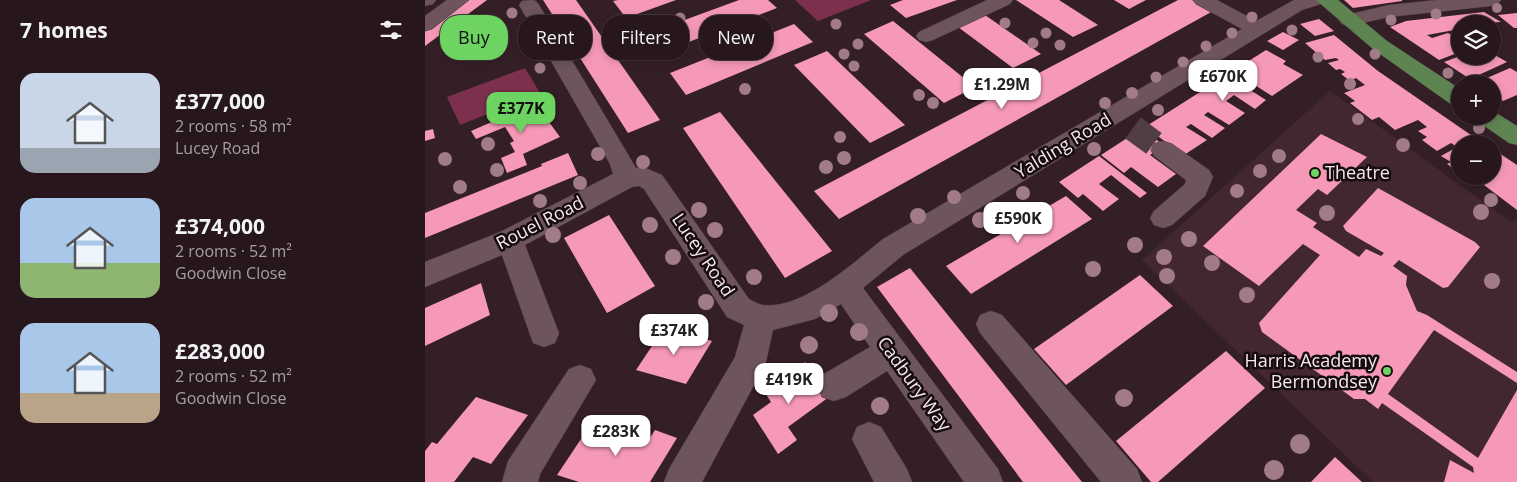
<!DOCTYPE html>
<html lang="en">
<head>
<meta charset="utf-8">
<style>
	:root { --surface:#27171c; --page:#2f2025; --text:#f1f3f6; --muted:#a49fa3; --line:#43363b; --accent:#6dd361 }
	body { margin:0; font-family:"Open Sans",sans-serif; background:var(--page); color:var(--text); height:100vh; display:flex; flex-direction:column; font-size:19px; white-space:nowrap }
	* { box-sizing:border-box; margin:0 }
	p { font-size:16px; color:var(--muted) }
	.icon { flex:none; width:28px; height:28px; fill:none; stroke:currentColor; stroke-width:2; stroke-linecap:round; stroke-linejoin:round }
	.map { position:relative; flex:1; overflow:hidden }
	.sheet { display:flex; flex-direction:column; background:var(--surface); width:425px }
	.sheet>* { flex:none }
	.hud { position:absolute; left:15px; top:15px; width:475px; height:45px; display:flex; gap:10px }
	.tools { position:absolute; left:1026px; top:15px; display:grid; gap:10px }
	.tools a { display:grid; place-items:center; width:50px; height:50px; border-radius:50%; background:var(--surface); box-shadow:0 2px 8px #0003,0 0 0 1px var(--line); font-size:25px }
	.price { position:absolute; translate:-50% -42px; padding:0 11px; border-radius:10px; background:#fff; color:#222; font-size:16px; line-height:32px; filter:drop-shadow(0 1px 2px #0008) }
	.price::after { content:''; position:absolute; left:50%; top:30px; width:15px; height:11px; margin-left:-8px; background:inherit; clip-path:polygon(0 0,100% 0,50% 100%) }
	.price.active { background:var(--accent); color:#111 }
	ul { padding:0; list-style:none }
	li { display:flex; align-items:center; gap:15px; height:125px; padding:0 20px }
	li span { display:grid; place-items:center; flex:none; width:140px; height:100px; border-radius:15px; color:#555 }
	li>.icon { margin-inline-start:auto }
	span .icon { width:60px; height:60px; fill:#fffc; stroke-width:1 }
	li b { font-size:21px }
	h2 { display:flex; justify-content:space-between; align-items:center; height:60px; padding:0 20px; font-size:21px }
	.tag { padding:0 18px; border-radius:20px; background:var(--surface); box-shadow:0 2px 8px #0003,0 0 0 1px var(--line); font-size:18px; line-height:45px }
	.tag.active { background:var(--accent); color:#111 }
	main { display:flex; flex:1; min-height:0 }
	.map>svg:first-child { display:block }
	.built { fill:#432730 }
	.green { fill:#7d304d }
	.building { fill:#f599b6 }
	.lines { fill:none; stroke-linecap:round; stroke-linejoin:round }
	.minor-tunnel { stroke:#513d44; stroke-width:26; stroke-dasharray:26 13; stroke-linecap:butt }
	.minor-casing { stroke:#4b3a3f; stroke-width:1 }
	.major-casing { stroke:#4b3a3f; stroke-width:1 }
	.minor { fill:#6e555c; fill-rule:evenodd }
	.major { fill:#5e8551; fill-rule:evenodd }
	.tree { fill:#a17c87 }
	.poi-dot { fill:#6dd361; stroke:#160c0f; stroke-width:2 }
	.labels { text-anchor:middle; stroke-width:5; stroke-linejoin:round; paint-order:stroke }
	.street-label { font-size:18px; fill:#f5e7eb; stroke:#160c0f }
	.poi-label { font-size:18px; fill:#f5e7eb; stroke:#160c0f; text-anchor:start }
</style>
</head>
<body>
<main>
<section class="sheet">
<h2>7 homes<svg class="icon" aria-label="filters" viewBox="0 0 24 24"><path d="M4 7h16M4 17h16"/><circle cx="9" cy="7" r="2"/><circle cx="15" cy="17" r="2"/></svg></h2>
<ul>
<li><span style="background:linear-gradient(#c9d6e8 75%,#9aa5b1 0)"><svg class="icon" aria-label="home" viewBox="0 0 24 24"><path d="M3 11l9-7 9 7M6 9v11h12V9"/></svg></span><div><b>£377,000</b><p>2 rooms · 58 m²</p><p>Lucey Road</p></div></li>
<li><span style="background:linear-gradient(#a9c7e8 65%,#8fb573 0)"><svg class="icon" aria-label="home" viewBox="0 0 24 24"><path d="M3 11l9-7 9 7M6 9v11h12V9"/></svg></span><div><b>£374,000</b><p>2 rooms · 52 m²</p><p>Goodwin Close</p></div></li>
<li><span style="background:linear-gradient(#a9c7e8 70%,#b9a48a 0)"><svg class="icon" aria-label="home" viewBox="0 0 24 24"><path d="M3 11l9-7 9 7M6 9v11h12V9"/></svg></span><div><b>£283,000</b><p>2 rooms · 52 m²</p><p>Goodwin Close</p></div></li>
</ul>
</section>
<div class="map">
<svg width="1092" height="482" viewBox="0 0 1092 482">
	<rect width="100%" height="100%" fill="#341f26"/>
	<!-- built -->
	<path class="built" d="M 905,91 L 1086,222 L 1092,218 L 1092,482 L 948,482 L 717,260 Z"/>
	<!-- green -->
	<path class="green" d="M 370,0 L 446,0 L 393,21 Z
		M 100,68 L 115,93 L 35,125 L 22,97 Z"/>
	<!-- building -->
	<path class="building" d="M 39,0 L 62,0 L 0,46 L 0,28 Z
		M 118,0 L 151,0 L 235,120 L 203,133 Z
		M 193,0 L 251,0 L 201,18 L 188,1 Z
		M 314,0 L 343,0 L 352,8 L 230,55 L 216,36 Z
		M 478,0 L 532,0 L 481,18 L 465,5 Z
		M 591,0 L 634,0 L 673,25 L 648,37 Z
		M 689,0 L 721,0 L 704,9 Z
		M 753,0 L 767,0 L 788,11 L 414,219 L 389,191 Z
		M 919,0 L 977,0 L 977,1 L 928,8 Z
		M 1059,12 L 1076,22 L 1035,24 L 1035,29 L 1002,35 L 1007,38 L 1023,33 L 1035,40 L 1035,52 L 1014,60 L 965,27 L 981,21 Z
		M 1092,13 L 1092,28 L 1089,28 L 1073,15 Z
		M 560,15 L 616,54 L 588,68 L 533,27 Z
		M 894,19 L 909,31 L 890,36 L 875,24 Z
		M 468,21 L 550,87 L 519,103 L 439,34 Z
		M 369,24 L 388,42 L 261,95 L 245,73 Z
		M 858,32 L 874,40 L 858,50 L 842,41 Z
		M 909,35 L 953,71 L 1059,144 L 1035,144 L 1035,173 L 1022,164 L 1026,162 L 1016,156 L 1032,147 L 1026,143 L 1012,151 L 997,140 L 1002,137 L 993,131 L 1002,127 L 993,120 L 970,130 L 954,117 L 947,120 L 925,103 L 930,101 L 919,93 L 940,85 L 931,78 L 925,81 L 916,74 L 920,72 L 915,69 L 911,70 L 903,63 L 914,60 L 911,58 L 900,60 L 880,43 Z
		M 841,50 L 861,61 L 858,64 L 878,75 L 847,96 L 828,84 L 822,88 L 841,100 L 830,109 L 809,95 L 801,101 L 820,113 L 804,125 L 783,112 L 779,115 L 800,128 L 787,138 L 766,124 L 761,127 L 782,140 L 759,155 L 720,127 Z
		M 402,51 L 480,125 L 445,143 L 369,65 Z
		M 1068,54 L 1082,62 L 1045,79 L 1019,62 L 1035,56 L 1068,56 Z
		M 1085,68 L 1092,72 L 1092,95 L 1078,101 L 1068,94 L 1068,84 L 1048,84 Z
		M 110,103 L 135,137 L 98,154 L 102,165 L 82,173 L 76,158 L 90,152 L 85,143 L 89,141 L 80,127 L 51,139 L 46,131 Z
		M 295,112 L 407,251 L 360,278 L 258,128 Z
		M 8,129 L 10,138 L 0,141 L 0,131 Z
		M 716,129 L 739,145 L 725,155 L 751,174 L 733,187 L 706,167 L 699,173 L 676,155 Z
		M 896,134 L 942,157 L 902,195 L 893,189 L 871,210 L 892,223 L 888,227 L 934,257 L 941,249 L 956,256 L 959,253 L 921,231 L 918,226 L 953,188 L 1050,242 L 1055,247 L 1023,287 L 1018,288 L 974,260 L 968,266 L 982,276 L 981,285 L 992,311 L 1002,315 L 1092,372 L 1092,383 L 1009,330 L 963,394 L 1053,458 L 1092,390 L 1092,482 L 1019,482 L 1025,460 L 1049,473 L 1048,467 L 957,403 L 953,409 L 940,399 L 929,399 L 837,332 L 834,323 L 895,255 L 878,244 L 834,286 L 778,246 Z
		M 1068,149 L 1092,165 L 1092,210 L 1059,185 L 1063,183 L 1054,176 L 1068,176 Z
		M 143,153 L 153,175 L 0,238 L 0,213 L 117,166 L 116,164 Z
		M 674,156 L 722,193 L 715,198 L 686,175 L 674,184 L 694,199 L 678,211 L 658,194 L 653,198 L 634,182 Z
		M 641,196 L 667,219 L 546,294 L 521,266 Z
		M 184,215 L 230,286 L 182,313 L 139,238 Z
		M 485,268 L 657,482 L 598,482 L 452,287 Z
		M 715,275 L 748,306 L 641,385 L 609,349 Z
		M 56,283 L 65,315 L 0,346 L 0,308 Z
		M 239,328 L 287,341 L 261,384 L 211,370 Z
		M 801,351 L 840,388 L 733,482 L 726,482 L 691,441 Z
		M 380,362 L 404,397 L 363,427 L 372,440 L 353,454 L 328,415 L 346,402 L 339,391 Z
		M 51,397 L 103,415 L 66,464 L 48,457 L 29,482 L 0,482 L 0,451 L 7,442 L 12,444 Z
		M 166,424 L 221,444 L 230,430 L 252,438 L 225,482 L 154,482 L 132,475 Z
		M 910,457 L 937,482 L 886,482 Z"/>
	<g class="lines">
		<!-- minor-tunnel -->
		<path class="minor-tunnel" d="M 708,128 L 738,150"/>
		<defs>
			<path id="minor" d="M 0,0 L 11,0 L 8,4 L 0,6 Z
				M 22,0 L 44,0 L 7,29 L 0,31 L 0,16 Z
				M 107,0 L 111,1 L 114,5 L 211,168 L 218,167 L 237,175 L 324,299 C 328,301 333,304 338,305 C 378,310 429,262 458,239 L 817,29 L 771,4 L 768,0 L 792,0 L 831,21 L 869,0 L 899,0 L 896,4 L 877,10 L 478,255 L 438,288 L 573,469 L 578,482 L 539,482 L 462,371 L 421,397 L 409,401 L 397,397 L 393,386 L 397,375 L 445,347 L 416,304 L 390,319 L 348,330 L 341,362 L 336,372 L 277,482 L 239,482 L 244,469 L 310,357 L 319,325 L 302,317 L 219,189 L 214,186 L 207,187 L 100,245 L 134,333 L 130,343 L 119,347 L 108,343 L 77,255 L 0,287 L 0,262 L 75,232 L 188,174 L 185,164 L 94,5 L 97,1 Z
				M 562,0 L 588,0 L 585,4 L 508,40 L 501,42 L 494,40 L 491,36 L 494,32 Z
				M 1012,0 L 1076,0 L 1073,4 L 1066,6 L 964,17 L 924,26 L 917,24 L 914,20 L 917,16 L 964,5 Z
				M 738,141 L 747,144 L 784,170 L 788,177 L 780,196 L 747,225 L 738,228 L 729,225 L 725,218 L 729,211 L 760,184 L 761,180 L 729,156 L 726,150 L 729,144 Z
				M 566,311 L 577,315 L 712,469 L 717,482 L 676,482 L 555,333 L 551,324 L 555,315 Z
				M 155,365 L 166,369 L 171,380 L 115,474 L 113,482 L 77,482 L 83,461 L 144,369 Z
				M 444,422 L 456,427 L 482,469 L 487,482 L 449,482 L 427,439 L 432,427 Z"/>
			<path id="major" d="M 891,0 L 913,0 L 962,41 L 1035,89 L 1035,107 L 1027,105 L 948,49 Z
				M 1068,111 L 1092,126 L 1092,145 L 1084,143 L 1052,121 L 1049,116 L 1068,116 Z"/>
		</defs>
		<!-- minor casing -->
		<use href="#minor" class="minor-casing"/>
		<!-- major casing -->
		<use href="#major" class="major-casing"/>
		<!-- minor -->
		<use href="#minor" class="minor"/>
		<!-- major -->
		<use href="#major" class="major"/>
	</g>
	<!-- trees -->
	<g class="tree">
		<circle cx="1072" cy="8" r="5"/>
		<circle cx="87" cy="13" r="5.5"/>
		<circle cx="1011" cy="14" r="5.5"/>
		<circle cx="827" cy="17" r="5.5"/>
		<circle cx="255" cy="18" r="5.5"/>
		<circle cx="966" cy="20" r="5.5"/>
		<circle cx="580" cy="23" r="5.5"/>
		<circle cx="411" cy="24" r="5.5"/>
		<circle cx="67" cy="26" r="5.5"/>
		<circle cx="867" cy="30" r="5.5"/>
		<circle cx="621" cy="33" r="5.5"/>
		<circle cx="807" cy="33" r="5.5"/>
		<circle cx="608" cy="43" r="5.5"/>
		<circle cx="433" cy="44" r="5.5"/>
		<circle cx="635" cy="45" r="5.5"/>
		<circle cx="781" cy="46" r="5.5"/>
		<circle cx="419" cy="54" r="5.5"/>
		<circle cx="950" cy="54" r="5.5"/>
		<circle cx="893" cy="57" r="5.5"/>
		<circle cx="758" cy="62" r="5.5"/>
		<circle cx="429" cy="66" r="5.5"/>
		<circle cx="115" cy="68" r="5.5"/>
		<circle cx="1023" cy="73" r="5.5"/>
		<circle cx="731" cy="77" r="5.5"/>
		<circle cx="925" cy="84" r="6"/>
		<circle cx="320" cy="89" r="6"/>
		<circle cx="707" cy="93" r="6"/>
		<circle cx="494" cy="95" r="6"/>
		<circle cx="508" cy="103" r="6"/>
		<circle cx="680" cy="103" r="6"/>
		<circle cx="733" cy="110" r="6"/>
		<circle cx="933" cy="119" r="6"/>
		<circle cx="1054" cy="128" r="6"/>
		<circle cx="415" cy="137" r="6"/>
		<circle cx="63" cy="144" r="7"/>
		<circle cx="978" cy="145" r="7"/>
		<circle cx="669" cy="149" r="7"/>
		<circle cx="173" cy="154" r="7"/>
		<circle cx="854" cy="156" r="7"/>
		<circle cx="419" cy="158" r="7"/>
		<circle cx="20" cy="159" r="7"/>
		<circle cx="218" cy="162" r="7"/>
		<circle cx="401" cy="167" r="7"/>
		<circle cx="72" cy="170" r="7"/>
		<circle cx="835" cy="171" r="7"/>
		<circle cx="155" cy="183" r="7"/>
		<circle cx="35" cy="187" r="7"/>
		<circle cx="812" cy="191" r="7"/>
		<circle cx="598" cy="193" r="7"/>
		<circle cx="529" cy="197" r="7"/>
		<circle cx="1066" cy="200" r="7"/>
		<circle cx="115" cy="201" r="7"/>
		<circle cx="274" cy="210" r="8"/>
		<circle cx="1056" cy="212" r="8"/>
		<circle cx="902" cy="213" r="8"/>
		<circle cx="493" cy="216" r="8"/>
		<circle cx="555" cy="220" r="8"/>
		<circle cx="225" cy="225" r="8"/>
		<circle cx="290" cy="230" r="8"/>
		<circle cx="128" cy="235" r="8"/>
		<circle cx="764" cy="239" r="8"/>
		<circle cx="710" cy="245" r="8"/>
		<circle cx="248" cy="257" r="8"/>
		<circle cx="739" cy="257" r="8"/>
		<circle cx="787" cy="263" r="8"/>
		<circle cx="668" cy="269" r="8"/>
		<circle cx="742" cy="276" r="8"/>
		<circle cx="329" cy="277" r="8"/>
		<circle cx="1067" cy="281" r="8"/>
		<circle cx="822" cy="295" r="8"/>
		<circle cx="281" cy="302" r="8"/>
		<circle cx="404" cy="313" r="9"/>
		<circle cx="434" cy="332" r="9"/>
		<circle cx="384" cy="345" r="9"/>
		<circle cx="699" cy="398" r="9"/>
		<circle cx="455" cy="406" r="9"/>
		<circle cx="875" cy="444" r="10"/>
		<circle cx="849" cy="470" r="10"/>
	</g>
	<!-- markers -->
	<g class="poi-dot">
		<circle cx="890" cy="173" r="5"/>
		<circle cx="962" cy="371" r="5"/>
	</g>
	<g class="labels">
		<!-- street labels -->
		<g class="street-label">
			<text transform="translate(638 146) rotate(-31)" y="6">Yalding Road</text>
			<text transform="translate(115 223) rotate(-27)" y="6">Rouel Road</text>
			<text transform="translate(278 255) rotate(56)" y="6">Lucey Road</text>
			<text transform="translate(489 384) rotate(54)" y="6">Cadbury Way</text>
		</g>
		<!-- poi labels -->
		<g class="poi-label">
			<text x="900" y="179">Theatre</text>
			<text x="952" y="367" text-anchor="end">Harris Academy<tspan x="952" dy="21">Bermondsey</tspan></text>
		</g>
	</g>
</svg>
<div class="tools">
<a><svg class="icon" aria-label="layers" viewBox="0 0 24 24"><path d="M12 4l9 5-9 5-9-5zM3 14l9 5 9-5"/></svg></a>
<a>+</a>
<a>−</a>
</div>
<b class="price" style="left:798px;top:102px">£670K</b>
<b class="price" style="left:577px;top:110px">£1.29M</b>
<b class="price active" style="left:96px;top:134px">£377K</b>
<b class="price" style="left:593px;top:244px">£590K</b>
<b class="price" style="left:249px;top:356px">£374K</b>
<b class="price" style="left:364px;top:405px">£419K</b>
<b class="price" style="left:191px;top:457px">£283K</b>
<div class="hud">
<a class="tag active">Buy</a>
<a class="tag">Rent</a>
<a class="tag">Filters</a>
<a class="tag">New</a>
</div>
</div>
</main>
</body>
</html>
